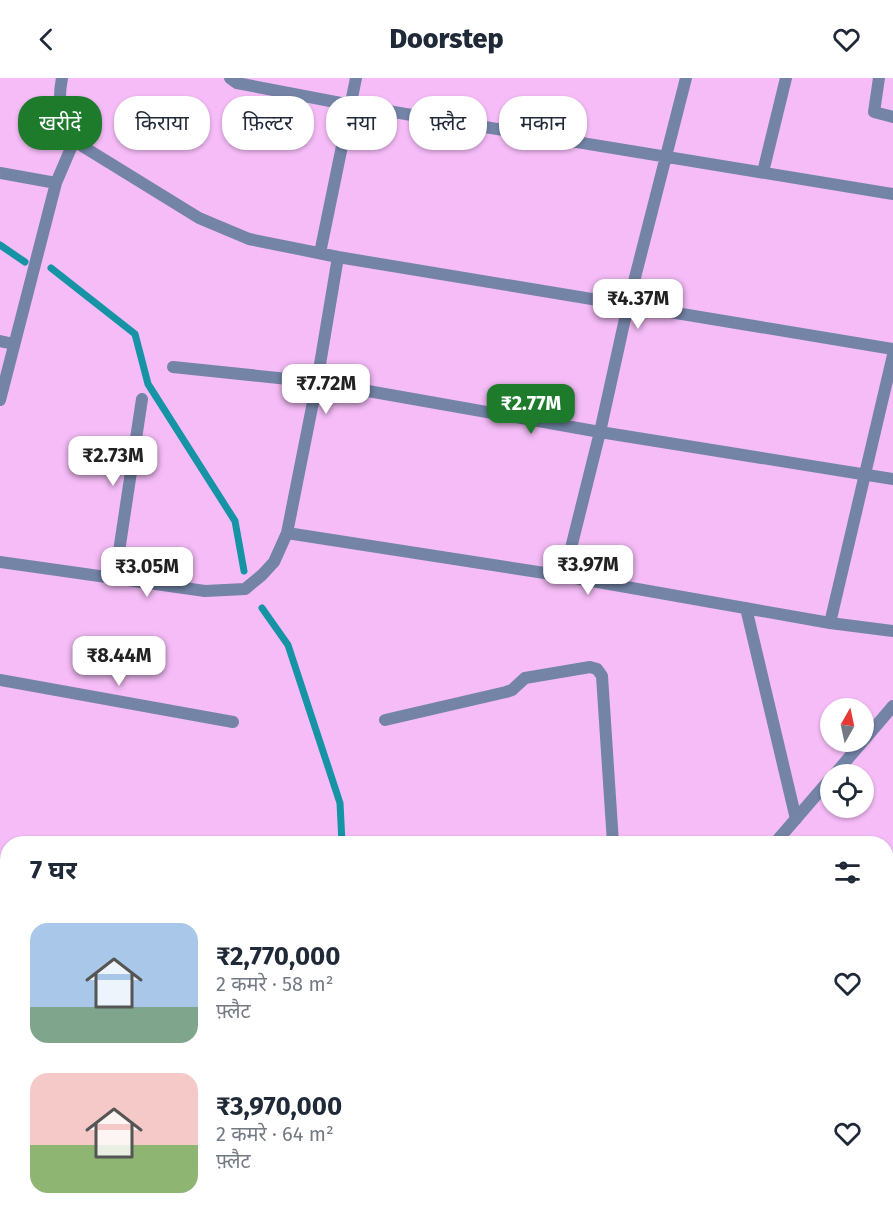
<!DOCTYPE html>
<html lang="hi">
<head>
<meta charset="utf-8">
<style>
	:root { --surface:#fff; --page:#f2f2f3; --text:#1f2937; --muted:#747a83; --accent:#1e7b2c }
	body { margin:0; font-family:"Fira Sans","Noto Sans Devanagari",sans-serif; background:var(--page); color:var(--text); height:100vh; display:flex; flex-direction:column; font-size:22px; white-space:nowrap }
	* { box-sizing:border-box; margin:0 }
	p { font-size:20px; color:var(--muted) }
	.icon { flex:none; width:33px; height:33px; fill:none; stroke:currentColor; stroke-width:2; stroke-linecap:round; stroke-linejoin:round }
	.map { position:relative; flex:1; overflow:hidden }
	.drawer { position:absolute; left:0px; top:758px; width:894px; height:386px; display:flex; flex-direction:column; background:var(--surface); border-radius:24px 24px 0 0; box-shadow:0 2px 4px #0004 }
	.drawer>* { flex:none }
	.hud { position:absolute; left:18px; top:18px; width:858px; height:54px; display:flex; gap:12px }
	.needle { width:39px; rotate:9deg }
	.tools { position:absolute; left:820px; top:620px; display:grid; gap:12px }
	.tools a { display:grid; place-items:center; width:54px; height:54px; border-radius:50%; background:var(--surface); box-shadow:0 2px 4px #0004; font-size:30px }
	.price { position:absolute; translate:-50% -51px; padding:0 14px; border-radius:12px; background:#fff; color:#222; font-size:20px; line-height:39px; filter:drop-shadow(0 2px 3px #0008) }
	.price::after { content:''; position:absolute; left:50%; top:36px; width:18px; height:14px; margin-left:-9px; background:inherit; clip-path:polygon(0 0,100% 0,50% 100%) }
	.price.selected { background:var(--accent); color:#fff }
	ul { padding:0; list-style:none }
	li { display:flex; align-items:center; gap:18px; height:150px; padding:0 30px }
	li span { display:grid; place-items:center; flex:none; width:168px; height:120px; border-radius:18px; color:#555 }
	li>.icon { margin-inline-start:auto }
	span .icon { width:72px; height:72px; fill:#fffc; stroke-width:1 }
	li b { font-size:26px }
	h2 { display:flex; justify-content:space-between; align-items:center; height:72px; padding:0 30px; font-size:26px }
	.chip { padding:0 21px; border-radius:24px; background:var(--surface); box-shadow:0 2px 4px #0004; font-size:21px; line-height:54px }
	.chip.selected { background:var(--accent); color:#fff }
	header { display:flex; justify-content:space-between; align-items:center; height:78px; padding:0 30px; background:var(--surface); font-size:27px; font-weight:800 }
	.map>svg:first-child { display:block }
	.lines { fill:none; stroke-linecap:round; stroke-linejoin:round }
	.stream { stroke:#1694a5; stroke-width:7 }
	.service { stroke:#7484a7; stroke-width:12 }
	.minor { stroke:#7484a7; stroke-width:12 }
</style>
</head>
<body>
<header><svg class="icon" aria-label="back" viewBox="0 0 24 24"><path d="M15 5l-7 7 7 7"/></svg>Doorstep<svg class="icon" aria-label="heart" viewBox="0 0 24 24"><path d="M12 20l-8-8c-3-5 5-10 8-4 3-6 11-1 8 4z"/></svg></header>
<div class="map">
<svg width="893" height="1142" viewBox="0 0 893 1142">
	<rect width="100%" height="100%" fill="#f5bcf7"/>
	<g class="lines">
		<!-- stream -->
		<path class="stream" d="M 0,167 L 25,184
			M 51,190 L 135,256 L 148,306 L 235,443 L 244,493
			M 262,530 L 288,567 L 340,725 L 342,765
			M 361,1142 L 361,1136"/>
		<!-- service -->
		<path class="service" d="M 879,0 L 874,34 L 893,39"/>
		<!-- minor -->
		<path class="minor" d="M 62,0 C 58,20 59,47 74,63 L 199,140 L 249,161 L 338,179 L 893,271
			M 230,0 L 237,5 L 351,27 L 893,116
			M 763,94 L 786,0
			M 0,95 L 56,105
			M 320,175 L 356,0
			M 0,263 L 14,266
			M 173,289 L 317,304 L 600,354 L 893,401
			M 0,322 L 56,105 L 74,63
			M 287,455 L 564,498 L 830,545 L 893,553
			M 0,484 L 205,513 L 245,511 L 262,497 L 274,484 L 287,455 L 317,304 L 338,179
			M 564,498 L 600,354 L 628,227 L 686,0
			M 115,500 L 142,321
			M 746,530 L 796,741
			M 830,545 L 893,277
			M 0,602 L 233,644
			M 385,642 L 506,614 L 512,612 L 525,600 L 590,589 L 597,591 L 602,598 L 613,765
			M 864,662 L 893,628
			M 835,696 L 863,663
			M 775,765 L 831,700
			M 0,860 L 8,861
			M 0,989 L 8,983
			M 13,1136 L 15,1142
			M 648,1136 L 648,1142
			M 869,1136 L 884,1142"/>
	</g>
</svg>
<div class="tools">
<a><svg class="needle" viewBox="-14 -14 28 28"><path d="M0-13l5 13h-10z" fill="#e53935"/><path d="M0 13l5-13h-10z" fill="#747a83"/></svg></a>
<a><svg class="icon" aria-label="locate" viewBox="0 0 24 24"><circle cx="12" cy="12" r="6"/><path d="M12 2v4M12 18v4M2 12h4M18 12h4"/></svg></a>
</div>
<b class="price" style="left:638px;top:252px">₹4.37M</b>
<b class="price" style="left:326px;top:337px">₹7.72M</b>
<b class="price selected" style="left:531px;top:357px">₹2.77M</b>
<b class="price" style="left:113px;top:409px">₹2.73M</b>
<b class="price" style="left:588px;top:518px">₹3.97M</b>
<b class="price" style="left:147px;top:520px">₹3.05M</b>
<b class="price" style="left:119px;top:609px">₹8.44M</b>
<div class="hud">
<a class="chip selected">खरीदें</a>
<a class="chip">किराया</a>
<a class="chip">फ़िल्टर</a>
<a class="chip">नया</a>
<a class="chip">फ़्लैट</a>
<a class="chip">मकान</a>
</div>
<section class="drawer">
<h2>7 घर<svg class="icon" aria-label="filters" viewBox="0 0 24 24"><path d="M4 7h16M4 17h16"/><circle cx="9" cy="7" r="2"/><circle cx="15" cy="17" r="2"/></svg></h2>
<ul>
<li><span style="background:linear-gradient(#a9c7e8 70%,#7fa58c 0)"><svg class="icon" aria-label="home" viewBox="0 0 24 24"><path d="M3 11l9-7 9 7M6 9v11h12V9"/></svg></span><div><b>₹2,770,000</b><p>2 कमरे · 58 m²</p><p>फ़्लैट</p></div><svg class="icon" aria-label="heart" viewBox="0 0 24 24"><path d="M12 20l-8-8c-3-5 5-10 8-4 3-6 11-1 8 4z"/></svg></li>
<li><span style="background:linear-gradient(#f6c9c9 60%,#8fb573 0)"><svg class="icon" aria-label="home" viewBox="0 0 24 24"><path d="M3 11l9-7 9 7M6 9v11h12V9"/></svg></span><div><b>₹3,970,000</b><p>2 कमरे · 64 m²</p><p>फ़्लैट</p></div><svg class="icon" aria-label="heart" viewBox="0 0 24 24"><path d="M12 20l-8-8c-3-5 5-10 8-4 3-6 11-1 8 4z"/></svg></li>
</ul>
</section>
</div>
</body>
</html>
